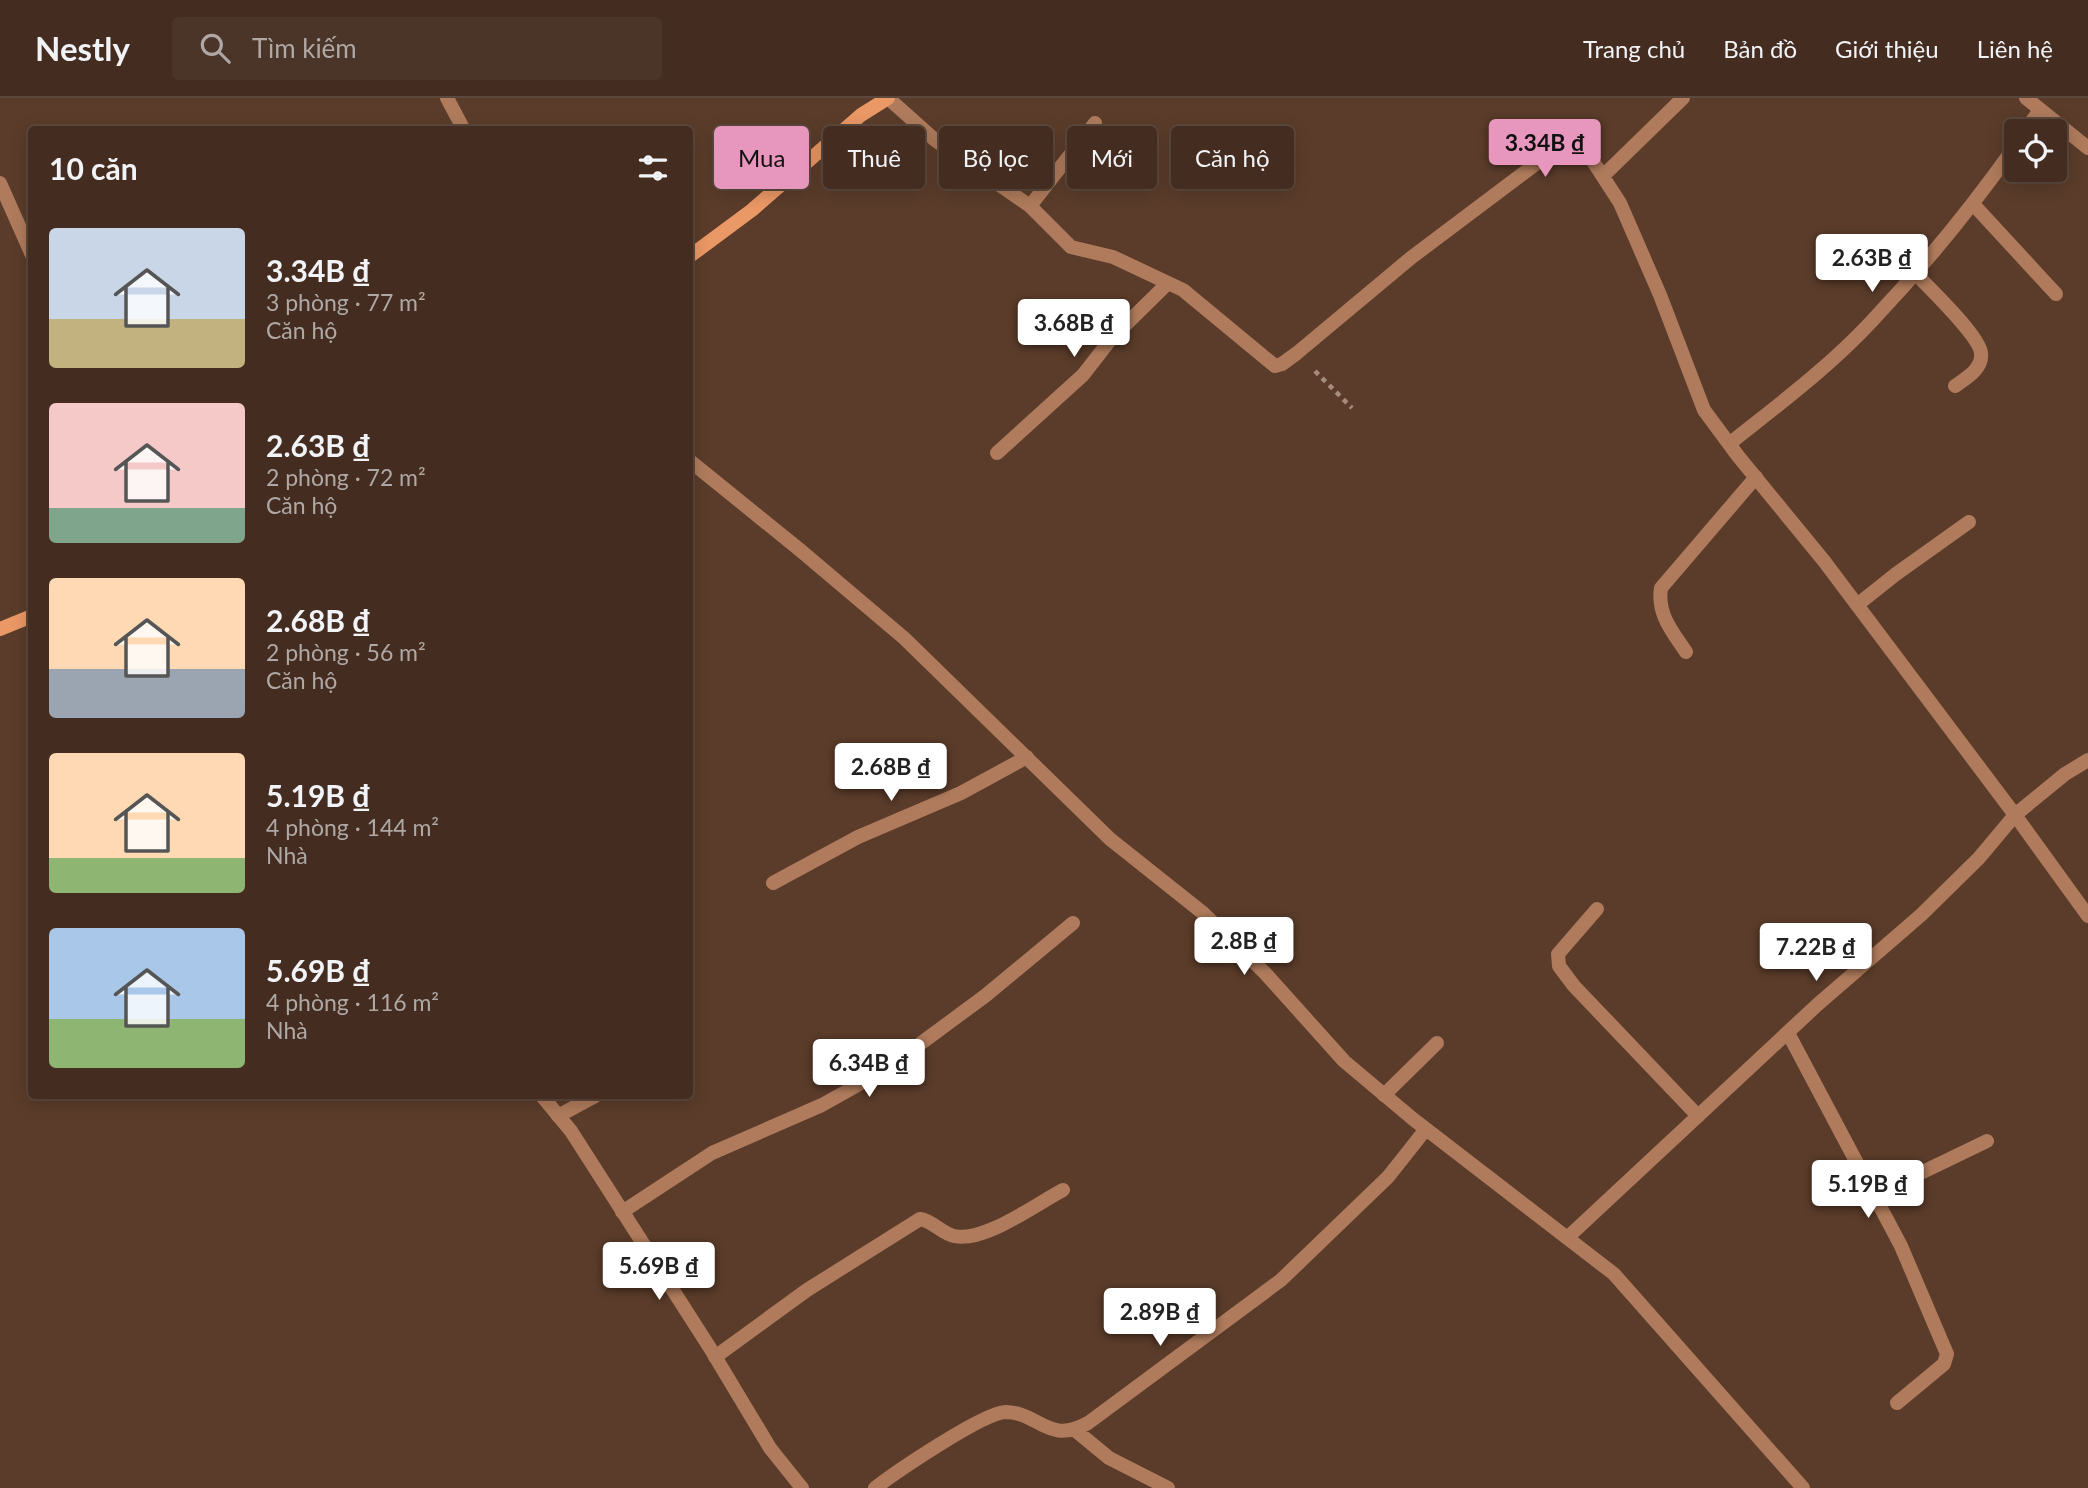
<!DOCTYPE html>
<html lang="vi">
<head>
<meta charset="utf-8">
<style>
	:root { --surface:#442d20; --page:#4b3529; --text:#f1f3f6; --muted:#afa8a5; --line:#5c493e; --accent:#e797bd }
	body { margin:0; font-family:Lato,sans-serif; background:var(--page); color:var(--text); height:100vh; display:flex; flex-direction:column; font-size:26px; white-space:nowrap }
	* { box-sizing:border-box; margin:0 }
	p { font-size:23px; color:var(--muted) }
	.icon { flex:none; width:38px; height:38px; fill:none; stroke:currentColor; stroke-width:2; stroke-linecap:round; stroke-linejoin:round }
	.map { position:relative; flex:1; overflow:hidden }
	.sheet { position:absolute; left:28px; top:28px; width:665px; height:973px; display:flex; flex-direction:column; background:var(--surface); border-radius:7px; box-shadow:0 4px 18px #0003,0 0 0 2px var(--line) }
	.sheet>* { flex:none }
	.top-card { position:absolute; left:714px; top:28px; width:665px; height:63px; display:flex; gap:14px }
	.buttons { position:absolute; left:2004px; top:21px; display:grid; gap:14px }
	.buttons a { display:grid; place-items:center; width:63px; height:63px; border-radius:7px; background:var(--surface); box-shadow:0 4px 18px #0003,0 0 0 2px var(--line); font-size:35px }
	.price { position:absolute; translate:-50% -60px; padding:0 16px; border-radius:7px; background:#fff; color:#222; font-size:23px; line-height:46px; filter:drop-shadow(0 2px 4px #0008) }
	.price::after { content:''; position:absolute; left:50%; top:42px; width:21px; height:16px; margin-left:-10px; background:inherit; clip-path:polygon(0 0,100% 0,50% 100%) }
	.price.current { background:var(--accent); color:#111 }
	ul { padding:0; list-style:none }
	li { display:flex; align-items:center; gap:21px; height:175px; padding:0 21px }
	li span { display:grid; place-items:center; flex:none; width:196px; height:140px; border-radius:7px; color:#555 }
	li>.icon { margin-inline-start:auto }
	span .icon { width:84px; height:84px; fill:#fffc; stroke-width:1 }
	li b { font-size:30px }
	h2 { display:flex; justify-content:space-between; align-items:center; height:84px; padding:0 21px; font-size:30px }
	.tag { padding:0 24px; border-radius:7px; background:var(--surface); box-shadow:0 4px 18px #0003,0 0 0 2px var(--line); font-size:24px; line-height:63px }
	.tag.current { background:var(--accent); color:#111 }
	header { display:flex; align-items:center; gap:42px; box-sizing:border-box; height:98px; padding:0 35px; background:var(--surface); border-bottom:2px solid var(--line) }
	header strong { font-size:33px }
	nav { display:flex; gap:38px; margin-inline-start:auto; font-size:24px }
	.search { width:490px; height:63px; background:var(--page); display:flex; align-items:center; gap:18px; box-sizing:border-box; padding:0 24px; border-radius:7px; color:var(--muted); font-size:26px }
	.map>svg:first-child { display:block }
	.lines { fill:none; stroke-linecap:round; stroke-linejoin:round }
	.path { stroke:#a58c7d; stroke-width:4.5; stroke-dasharray:5 5; stroke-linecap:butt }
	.lane { stroke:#af7b5c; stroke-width:14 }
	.street { stroke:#af7b5c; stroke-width:14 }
	.secondary { stroke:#ea9865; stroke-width:14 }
</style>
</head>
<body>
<header>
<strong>Nestly</strong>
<div class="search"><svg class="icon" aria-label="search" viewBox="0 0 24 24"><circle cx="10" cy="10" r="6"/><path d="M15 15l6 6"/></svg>Tìm kiếm</div>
<nav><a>Trang chủ</a><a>Bản đồ</a><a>Giới thiệu</a><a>Liên hệ</a></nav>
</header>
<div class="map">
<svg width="2088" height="1390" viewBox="0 0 2088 1390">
	<rect width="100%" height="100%" fill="#5b3c2a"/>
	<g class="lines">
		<!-- path -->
		<path class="path" d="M 1315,273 L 1352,310"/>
		<!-- lane -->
		<path class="lane" d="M 1973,106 L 2056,196
			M 1030,108 L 1095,25
			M 1914,174 C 1929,190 1979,237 1981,255 C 1983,271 1966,280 1955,288
			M 1857,507 L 1896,476 L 1969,424
			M 1686,554 C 1672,533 1657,516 1661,490 L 1756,379
			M 2015,717 L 2088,818
			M 1597,811 L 1558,856 L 1559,868 L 1574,888 L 1698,1018
			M 1384,997 L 1437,945
			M 558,1018 L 595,998
			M 1875,1097 L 1987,1043
			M 715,1259 L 807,1192 L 920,1121 C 933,1123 941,1135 954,1138 C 984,1145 1036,1106 1063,1092"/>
		<!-- street -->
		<path class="street" d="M 447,0 L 464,32
			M 888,0 L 935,42 L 1030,108 L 1071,149 L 1113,159 L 1183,192 L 1275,268 L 1282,266 L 1297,255 L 1412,159 L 1561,47 L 1575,45 L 1585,51 L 1620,105 L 1660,197 L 1704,312 L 1738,358 L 1824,463 L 2015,717
			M 2026,0 L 2088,50
			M 2025,33 L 2040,12
			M 1603,78 L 1683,0
			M 0,85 L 32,157
			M 1729,346 C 1778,307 1828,270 1871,224 C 1923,169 1972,109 2016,47
			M 997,355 L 1083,277 L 1111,241 L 1168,185
			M 690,363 L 800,452 L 904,540 L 1110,741 L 1203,815 L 1265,875 L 1344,963 L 1413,1021 L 1614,1176 L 1803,1390
			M 773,785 L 858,739 L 961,695 L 1027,659
			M 1788,935 L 1901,1148 L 1947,1256 L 1944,1266 L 1897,1305
			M 542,998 L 571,1033 L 710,1250 L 770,1350 L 802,1390
			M 622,1114 L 712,1055 L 822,1007 L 886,971 L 985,898 L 1073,825
			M 1567,1140 L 1817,907 L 1921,817 L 1979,760 L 2015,717 L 2065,676 L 2088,662
			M 1075,1332 L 1109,1360 L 1168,1390
			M 875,1390 C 896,1374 984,1314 1006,1314 C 1040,1315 1048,1347 1088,1325 L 1281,1182 L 1388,1079 L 1426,1031"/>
		<!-- secondary -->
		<path class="secondary" d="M 690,158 L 752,112 L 861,17 L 888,0
			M 0,531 L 32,518"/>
	</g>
</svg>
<div class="buttons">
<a><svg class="icon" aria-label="locate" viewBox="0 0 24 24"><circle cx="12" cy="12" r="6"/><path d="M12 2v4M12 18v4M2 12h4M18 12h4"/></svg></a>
</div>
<b class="price current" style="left:1545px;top:81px">3.34B ₫</b>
<b class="price" style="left:1872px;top:196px">2.63B ₫</b>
<b class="price" style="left:1074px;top:261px">3.68B ₫</b>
<b class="price" style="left:891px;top:705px">2.68B ₫</b>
<b class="price" style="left:1244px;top:879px">2.8B ₫</b>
<b class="price" style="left:1816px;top:885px">7.22B ₫</b>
<b class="price" style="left:869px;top:1001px">6.34B ₫</b>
<b class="price" style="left:1868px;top:1122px">5.19B ₫</b>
<b class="price" style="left:659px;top:1204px">5.69B ₫</b>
<b class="price" style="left:1160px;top:1250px">2.89B ₫</b>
<div class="top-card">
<a class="tag current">Mua</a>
<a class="tag">Thuê</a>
<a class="tag">Bộ lọc</a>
<a class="tag">Mới</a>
<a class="tag">Căn hộ</a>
</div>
<section class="sheet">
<h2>10 căn<svg class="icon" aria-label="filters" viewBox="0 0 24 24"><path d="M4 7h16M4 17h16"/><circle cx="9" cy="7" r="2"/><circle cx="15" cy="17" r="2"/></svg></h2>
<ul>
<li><span style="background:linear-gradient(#c9d6e8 65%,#c2b280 0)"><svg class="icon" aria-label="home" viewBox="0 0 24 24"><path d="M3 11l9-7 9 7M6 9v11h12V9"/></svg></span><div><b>3.34B ₫</b><p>3 phòng · 77 m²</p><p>Căn hộ</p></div></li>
<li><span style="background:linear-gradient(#f6c9c9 75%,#7fa58c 0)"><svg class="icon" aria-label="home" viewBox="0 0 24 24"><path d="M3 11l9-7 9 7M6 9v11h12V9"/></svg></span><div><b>2.63B ₫</b><p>2 phòng · 72 m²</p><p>Căn hộ</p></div></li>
<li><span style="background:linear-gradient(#ffd9b3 65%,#9aa5b1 0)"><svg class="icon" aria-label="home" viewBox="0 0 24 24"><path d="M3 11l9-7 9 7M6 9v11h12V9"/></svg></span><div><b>2.68B ₫</b><p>2 phòng · 56 m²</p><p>Căn hộ</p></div></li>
<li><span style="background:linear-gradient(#ffd9b3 75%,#8fb573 0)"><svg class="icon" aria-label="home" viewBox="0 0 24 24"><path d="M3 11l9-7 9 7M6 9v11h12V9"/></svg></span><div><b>5.19B ₫</b><p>4 phòng · 144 m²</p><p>Nhà</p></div></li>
<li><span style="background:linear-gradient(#a9c7e8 65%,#8fb573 0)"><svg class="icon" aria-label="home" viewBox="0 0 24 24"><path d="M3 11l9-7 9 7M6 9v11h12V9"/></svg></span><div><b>5.69B ₫</b><p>4 phòng · 116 m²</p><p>Nhà</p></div></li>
</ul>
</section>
</div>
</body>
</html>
